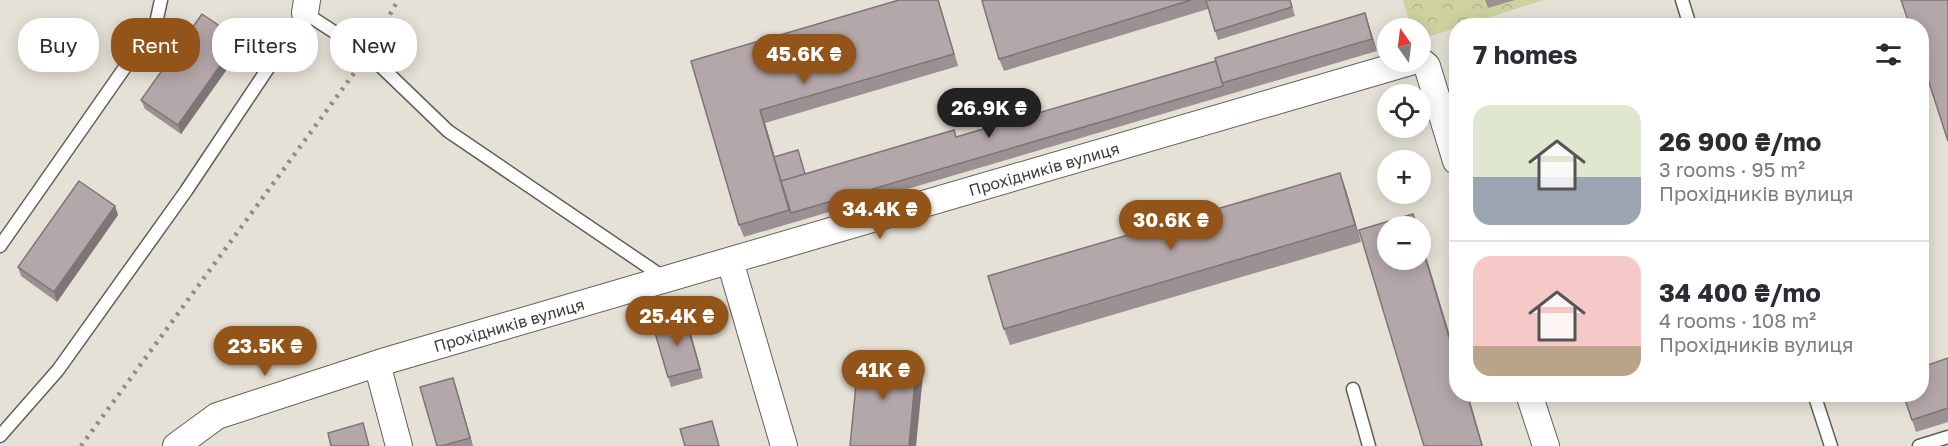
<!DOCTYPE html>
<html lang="en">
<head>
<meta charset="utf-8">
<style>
	:root { --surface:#fff; --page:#f2f2f3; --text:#2b2b33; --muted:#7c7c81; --line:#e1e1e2; --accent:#925418 }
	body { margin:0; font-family:"Golos Text",sans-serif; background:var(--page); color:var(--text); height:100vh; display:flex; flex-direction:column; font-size:22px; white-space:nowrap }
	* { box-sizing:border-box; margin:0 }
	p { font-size:20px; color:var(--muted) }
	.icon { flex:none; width:33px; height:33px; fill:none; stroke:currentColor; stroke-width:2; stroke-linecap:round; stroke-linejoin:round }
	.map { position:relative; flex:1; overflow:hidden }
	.side { position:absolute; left:1449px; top:18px; width:480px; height:384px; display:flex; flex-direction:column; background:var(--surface); border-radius:24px; box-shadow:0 3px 15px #0003 }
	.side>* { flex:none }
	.banner { position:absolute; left:18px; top:18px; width:570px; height:54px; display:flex; gap:12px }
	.needle { width:39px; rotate:346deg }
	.buttons { position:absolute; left:1377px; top:18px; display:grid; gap:12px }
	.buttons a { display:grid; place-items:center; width:54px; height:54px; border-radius:50%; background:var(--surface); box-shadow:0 3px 15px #0003; font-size:30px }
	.price { position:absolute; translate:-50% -51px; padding:0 14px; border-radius:21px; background:var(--accent); color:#fff; font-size:20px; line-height:39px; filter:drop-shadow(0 2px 3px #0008) }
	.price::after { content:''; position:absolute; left:50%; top:36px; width:18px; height:14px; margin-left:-9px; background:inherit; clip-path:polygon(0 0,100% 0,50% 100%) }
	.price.on { background:#222; color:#fff }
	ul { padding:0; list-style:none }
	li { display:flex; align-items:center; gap:18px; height:150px; padding:0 24px }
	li+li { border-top:2px solid var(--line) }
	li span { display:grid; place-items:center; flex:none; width:168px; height:120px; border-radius:18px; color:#555 }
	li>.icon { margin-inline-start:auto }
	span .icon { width:72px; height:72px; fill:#fffc; stroke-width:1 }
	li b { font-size:26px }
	h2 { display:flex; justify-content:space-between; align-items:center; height:72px; padding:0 24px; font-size:26px }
	.tag { padding:0 21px; border-radius:24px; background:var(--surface); box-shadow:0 3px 15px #0003; font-size:21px; line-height:54px }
	.tag.on { background:var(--accent); color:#fff }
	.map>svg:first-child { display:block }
	.forest { fill:url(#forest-crowns) }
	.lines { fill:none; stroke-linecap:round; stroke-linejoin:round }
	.lane-casing { stroke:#635f56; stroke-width:15 }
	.street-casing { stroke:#635f56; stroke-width:28 }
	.lane { stroke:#fff; stroke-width:12 }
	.street { stroke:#fff; stroke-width:26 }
	.rail { stroke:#908d86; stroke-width:4.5; stroke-dasharray:3 6; stroke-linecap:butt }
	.wall { fill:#9b9092 }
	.shaded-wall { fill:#7e7577 }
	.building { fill:#b4a7aa; stroke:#7e7577; stroke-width:1.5 }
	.labels { text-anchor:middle; stroke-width:6; stroke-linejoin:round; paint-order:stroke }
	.street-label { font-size:16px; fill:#3e3c38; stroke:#fff }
</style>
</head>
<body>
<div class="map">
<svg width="1948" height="446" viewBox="0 0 1948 446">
	<defs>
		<pattern id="forest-crowns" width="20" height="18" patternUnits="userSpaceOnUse" patternTransform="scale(1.5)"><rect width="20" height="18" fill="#cfd2a0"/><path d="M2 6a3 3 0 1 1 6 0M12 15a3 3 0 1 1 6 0" fill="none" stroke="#b3b58b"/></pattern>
	</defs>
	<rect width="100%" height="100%" fill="#e5e1d6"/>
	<!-- forest -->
	<path class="forest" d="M 1403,0 L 1544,0 L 1464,25 L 1456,26 L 1456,28 L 1421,39 L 1420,28 L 1411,28 Z"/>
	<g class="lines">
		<defs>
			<path id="lane" d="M 1682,0 L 1690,26
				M 0,246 L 156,23 L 161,0
				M 1353,389 L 1369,446
				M 1814,394 L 1831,446
				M 0,436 L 58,370 L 186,191 L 305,13 L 368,54 L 448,131 L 666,279
				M 1919,446 L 1948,437"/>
			<path id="street" d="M 305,13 L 307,0
				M 1420,60 L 1427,66 L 1456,161
				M 730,261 L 784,446
				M 1529,394 L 1546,446
				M 176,446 L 217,416 L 382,362
				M 399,446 L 379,371 L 382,362 L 1410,62"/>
		</defs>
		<!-- lane casing -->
		<use href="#lane" class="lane-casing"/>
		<!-- street casing -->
		<use href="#street" class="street-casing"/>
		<!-- lane -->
		<use href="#lane" class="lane"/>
		<!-- street -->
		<use href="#street" class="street"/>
		<!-- rail -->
		<path class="rail" d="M 81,446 L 368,54 L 398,0"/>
	</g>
	<!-- wall -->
	<path class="wall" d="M 899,0 L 938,0 L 958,66 L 765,123 L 775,157 L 805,174 L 956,137 L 1216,61 L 1365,13 L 1377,51 L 744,237 L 739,225 L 691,61 Z
		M 984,0 L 1290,0 L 1295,16 L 1218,40 L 1208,9 L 1004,71 L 999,59 Z
		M 1485,0 L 1515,0 L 1488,8 Z
		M 242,48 L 181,134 L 145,109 L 141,100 Z
		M 1340,173 L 1346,190 L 1361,242 L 1010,345 L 1004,329 Z
		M 115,206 L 118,215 L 57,302 L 21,276 L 18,267 Z
		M 685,317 L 703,378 L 671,387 L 668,377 Z
		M 1948,358 L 1948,422 L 1916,432 L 1912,420 Z
		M 456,387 L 473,446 L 437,446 Z"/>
	<!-- shaded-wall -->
	<path class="shaded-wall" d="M 938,0 L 939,2 L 958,66 L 954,54 Z
		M 1365,13 L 1369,25 L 1377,51 L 1372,39 Z
		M 239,39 L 242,48 L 181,134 L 178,125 Z
		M 760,110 L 765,123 L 791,213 Z
		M 1340,173 L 1346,190 L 1361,242 L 1355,225 Z
		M 115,206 L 118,215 L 57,302 L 54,292 Z
		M 1420,236 L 1456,356 L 1456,360 L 1420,240 Z
		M 685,317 L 689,326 L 703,378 L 700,369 Z
		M 917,359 L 923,375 L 916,446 L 909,446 Z
		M 453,378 L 456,387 L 473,446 L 470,438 Z
		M 1467,394 L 1468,394 L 1483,446 L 1482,446 Z"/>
	<!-- building -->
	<path class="building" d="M 899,0 L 938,0 L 954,54 L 760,110 L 789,210 L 739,225 L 691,61 Z
		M 984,0 L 1191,0 L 999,59 L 982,1 Z
		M 1206,0 L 1290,0 L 1292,7 L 1215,31 Z
		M 1901,0 L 1948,0 L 1948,141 L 1922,61 L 1922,26 L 1910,26 Z
		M 1365,13 L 1372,39 L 1222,83 L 1215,58 Z
		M 202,14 L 239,39 L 178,125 L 141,100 Z
		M 1216,61 L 1223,86 L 791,213 L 781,181 L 954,130 L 956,137 Z
		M 798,150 L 805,174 L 781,181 L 774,157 Z
		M 1340,173 L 1355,225 L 1004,329 L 988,276 Z
		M 79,181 L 115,206 L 54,292 L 18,267 Z
		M 1413,214 L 1417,226 L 1388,226 L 1388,260 L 1420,260 L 1420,240 L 1456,360 L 1456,394 L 1467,394 L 1482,446 L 1424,446 L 1359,230 Z
		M 685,317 L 700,369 L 668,377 L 653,326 Z
		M 859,354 L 917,359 L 909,446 L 850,446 Z
		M 1948,358 L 1948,408 L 1912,420 L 1903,394 L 1922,394 L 1922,367 Z
		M 453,378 L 470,438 L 441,446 L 437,446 L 420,387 Z
		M 712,421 L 719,446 L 685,446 L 680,429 Z
		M 363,423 L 369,446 L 331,446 L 328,433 Z"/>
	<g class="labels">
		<!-- street labels -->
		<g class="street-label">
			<text transform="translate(1044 169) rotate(-16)" y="6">Прохідників вулиця</text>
			<text transform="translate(509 325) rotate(-16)" y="6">Прохідників вулиця</text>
		</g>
	</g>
</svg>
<div class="buttons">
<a><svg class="needle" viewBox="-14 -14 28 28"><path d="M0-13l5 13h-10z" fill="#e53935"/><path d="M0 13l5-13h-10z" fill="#7c7c81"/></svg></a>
<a><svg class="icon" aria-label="locate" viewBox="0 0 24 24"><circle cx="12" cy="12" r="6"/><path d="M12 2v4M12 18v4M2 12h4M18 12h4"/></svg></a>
<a>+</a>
<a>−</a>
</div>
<b class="price" style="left:804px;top:85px">45.6K ₴</b>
<b class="price on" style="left:989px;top:139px">26.9K ₴</b>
<b class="price" style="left:880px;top:240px">34.4K ₴</b>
<b class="price" style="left:1171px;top:251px">30.6K ₴</b>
<b class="price" style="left:677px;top:347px">25.4K ₴</b>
<b class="price" style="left:265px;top:377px">23.5K ₴</b>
<b class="price" style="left:883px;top:401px">41K ₴</b>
<div class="banner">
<a class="tag">Buy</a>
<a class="tag on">Rent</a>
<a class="tag">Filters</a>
<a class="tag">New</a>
</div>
<section class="side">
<h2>7 homes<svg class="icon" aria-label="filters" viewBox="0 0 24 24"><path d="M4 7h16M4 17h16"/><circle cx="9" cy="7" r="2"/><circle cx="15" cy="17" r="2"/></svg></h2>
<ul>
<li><span style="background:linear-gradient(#dfe7d0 60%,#9aa5b1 0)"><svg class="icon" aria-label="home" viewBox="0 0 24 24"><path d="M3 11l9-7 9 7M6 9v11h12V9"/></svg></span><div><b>26 900 ₴/mo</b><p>3 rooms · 95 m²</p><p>Прохідників вулиця</p></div></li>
<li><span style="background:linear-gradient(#f6c9c9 75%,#b9a48a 0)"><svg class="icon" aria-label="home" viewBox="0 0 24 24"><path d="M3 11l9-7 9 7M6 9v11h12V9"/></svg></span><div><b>34 400 ₴/mo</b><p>4 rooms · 108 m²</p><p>Прохідників вулиця</p></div></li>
</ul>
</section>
</div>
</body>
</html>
